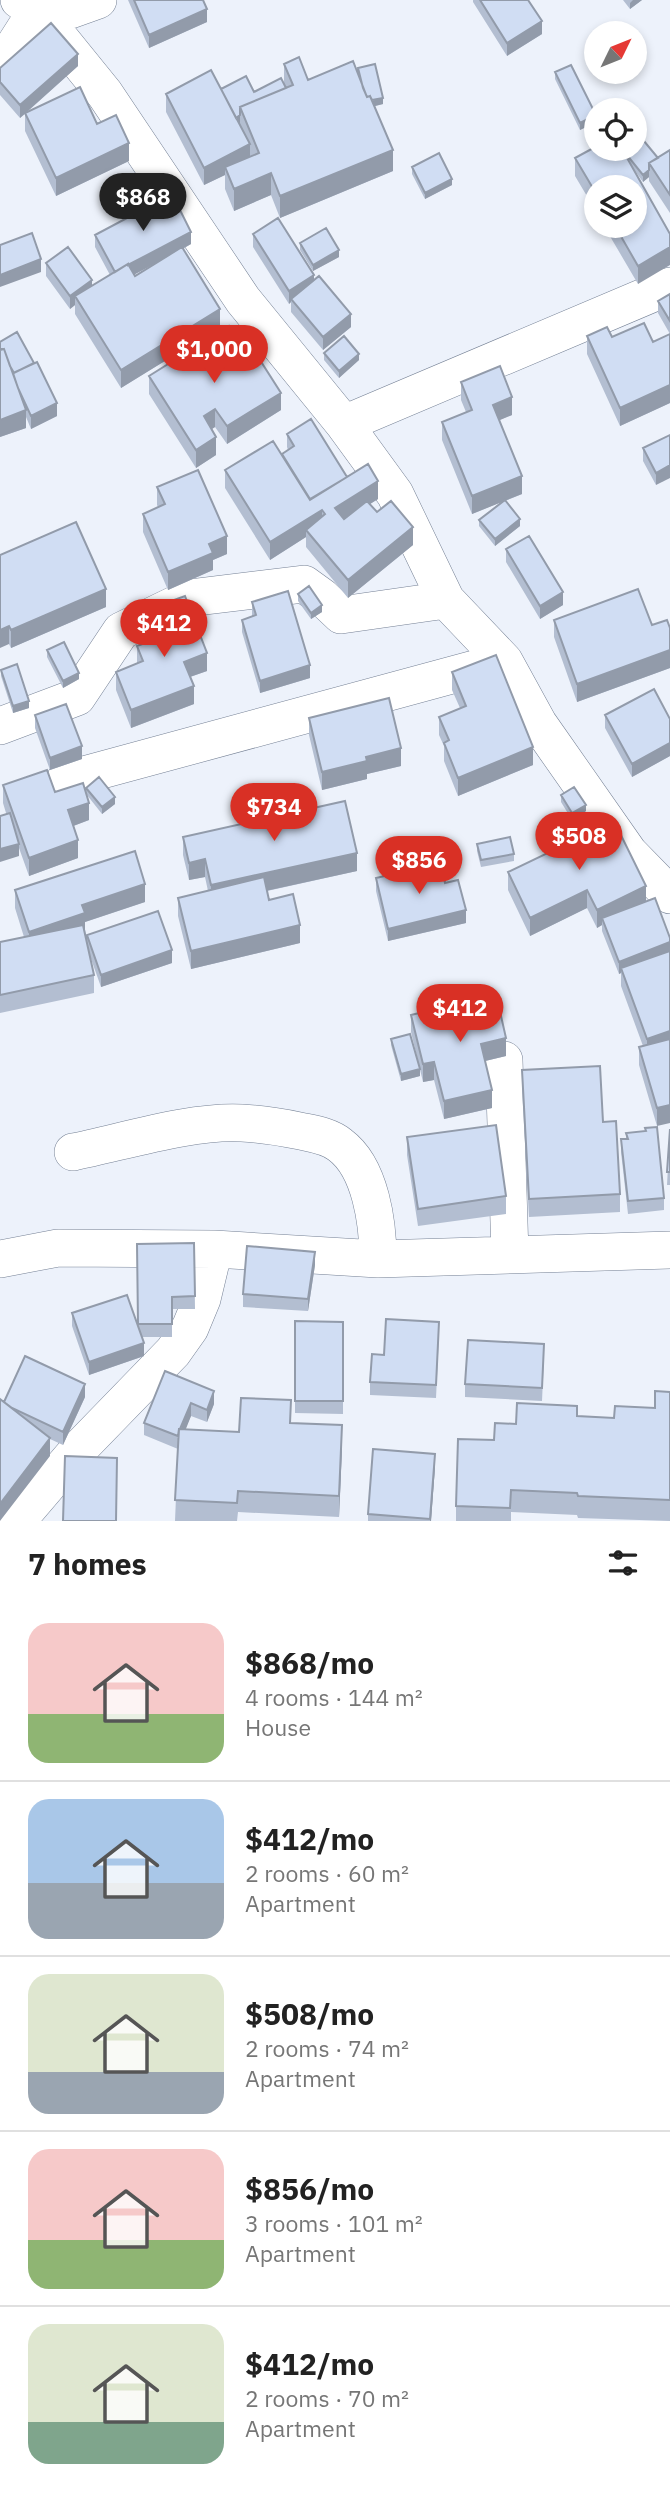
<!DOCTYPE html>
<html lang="en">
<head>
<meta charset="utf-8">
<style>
	:root { --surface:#fff; --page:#f6f6f6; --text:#222; --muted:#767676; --line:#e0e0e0; --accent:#d93025 }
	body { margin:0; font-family:"IBM Plex Sans",sans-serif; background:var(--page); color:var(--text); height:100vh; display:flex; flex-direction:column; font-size:26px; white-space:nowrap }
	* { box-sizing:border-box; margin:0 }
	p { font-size:23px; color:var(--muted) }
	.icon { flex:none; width:38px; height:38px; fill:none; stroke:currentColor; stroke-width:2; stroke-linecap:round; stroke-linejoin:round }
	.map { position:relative; height:1521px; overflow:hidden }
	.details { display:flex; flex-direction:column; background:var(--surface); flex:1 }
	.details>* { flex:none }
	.needle { width:46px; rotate:47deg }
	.tools { position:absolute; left:584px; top:21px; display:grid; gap:14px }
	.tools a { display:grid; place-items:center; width:63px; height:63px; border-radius:50%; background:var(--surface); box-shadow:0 4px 10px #0003; font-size:35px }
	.price { position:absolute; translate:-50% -60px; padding:0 16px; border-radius:24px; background:var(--accent); color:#fff; font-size:23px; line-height:46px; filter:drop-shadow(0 2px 4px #0008) }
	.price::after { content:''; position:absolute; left:50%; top:42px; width:21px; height:16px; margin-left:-10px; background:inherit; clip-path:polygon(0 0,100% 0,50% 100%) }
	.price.on { background:#222; color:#fff }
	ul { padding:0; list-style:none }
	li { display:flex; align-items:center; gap:21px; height:175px; padding:0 28px }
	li+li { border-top:2px solid var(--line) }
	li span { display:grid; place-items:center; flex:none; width:196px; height:140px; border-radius:21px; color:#555 }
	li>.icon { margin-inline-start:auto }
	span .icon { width:84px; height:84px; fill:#fffc; stroke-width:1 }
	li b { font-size:30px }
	h2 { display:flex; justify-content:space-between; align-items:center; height:84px; padding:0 28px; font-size:30px }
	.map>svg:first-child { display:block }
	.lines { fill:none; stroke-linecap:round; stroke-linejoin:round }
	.minor-casing { stroke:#758195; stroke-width:38 }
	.minor { stroke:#fff; stroke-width:37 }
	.wall { fill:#b3bed1; fill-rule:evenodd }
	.shaded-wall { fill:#929baa }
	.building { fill:#d0ddf3; stroke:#929baa; stroke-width:2 }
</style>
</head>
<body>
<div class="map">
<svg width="670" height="1521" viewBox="0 0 670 1521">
	<rect width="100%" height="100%" fill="#edf2fb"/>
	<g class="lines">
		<defs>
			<path id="minor" d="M 19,0 L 37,10 L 105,94 L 243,300 L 344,424 L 395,494 L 446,600 L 504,661 L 538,723 L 629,853 L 670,895
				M 0,68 L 37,10 L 70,10 L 98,0
				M 344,424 L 670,286
				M 0,726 L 77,697 L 121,631 L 189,598 L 304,584 L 322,597 L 341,615 L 446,600
				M 65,780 L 500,662
				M 504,1060 L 510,1255
				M 73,1152 C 123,1142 192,1120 242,1123 C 261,1124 281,1127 300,1131 C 314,1134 329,1136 340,1145 C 371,1168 378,1224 378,1259 L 670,1250
				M 0,1259 L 58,1248 L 214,1249 L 378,1259
				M 17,1521 L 76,1452 L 173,1352 L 190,1328 L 202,1299 L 214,1249"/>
		</defs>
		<!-- minor casing -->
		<use href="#minor" class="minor-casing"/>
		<!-- minor -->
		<use href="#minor" class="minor"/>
	</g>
	<!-- wall -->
	<path class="wall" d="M 128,0 L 203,0 L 207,22 L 149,48 Z
		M 473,0 L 528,0 L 542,34 L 507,56 L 473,2 Z
		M 623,0 L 642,0 L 630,9 Z
		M 284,64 L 308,80 L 358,75 L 358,68 L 383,104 L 375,106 L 393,171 L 280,218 L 271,195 L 234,211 L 225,189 L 225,175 L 204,185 L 166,112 L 166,94 L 221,89 L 254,92 L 284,84 Z
		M 78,66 L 27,112 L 97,124 L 129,161 L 56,196 L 25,131 L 25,114 L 20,118 L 0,95 L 0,68 Z
		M 555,72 L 596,122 L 580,130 L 555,79 Z
		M 597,146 L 658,158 L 670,150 L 670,213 L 649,181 L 649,177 L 643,182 L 635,171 L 670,234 L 638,284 L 604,226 L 635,226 L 597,187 L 597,213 L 575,176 L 575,158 Z
		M 412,167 L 452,185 L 425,199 L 412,174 Z
		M 253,234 L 314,280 L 351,327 L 323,350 L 291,312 L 291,302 L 289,304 L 253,247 Z
		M 95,235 L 191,244 L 183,249 L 220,327 L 121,388 L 75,314 L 75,305 L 70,309 L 46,276 L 46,263 L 92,286 L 110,275 L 95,247 ZM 156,263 L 135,276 L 135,274 Z
		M 300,243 L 339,257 L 313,271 L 300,250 Z
		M 670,294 L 670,334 L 658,313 L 658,301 Z
		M 670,334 L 670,403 L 620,426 L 587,354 L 587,336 L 612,337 L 653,342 Z
		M 0,342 L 57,416 L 31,429 L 26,417 L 26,428 L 0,437 Z
		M 324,353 L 359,360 L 339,378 L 324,360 Z
		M 149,376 L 281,410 L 227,444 L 215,427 L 212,429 L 216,455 L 196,468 L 149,394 Z
		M 461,382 L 512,415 L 499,420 L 522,494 L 505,501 L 520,526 L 495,546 L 479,526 L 479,520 L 501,502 L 472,514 L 442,440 L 442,422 L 466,412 L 461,400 Z
		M 287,434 L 378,499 L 370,504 L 377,512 L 413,545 L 348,598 L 306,547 L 306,537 L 270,560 L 225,488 L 225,470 L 282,454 L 288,450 L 287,447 Z
		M 670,435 L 656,485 L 643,461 L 643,448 Z
		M 157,487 L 227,554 L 213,560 L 213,570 L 168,590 L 143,532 L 143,514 L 158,507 L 157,505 Z
		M 506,549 L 563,605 L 540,619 L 506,562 Z
		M 0,555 L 106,607 L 11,648 L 9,644 Z
		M 298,594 L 322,612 L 311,619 L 298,601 Z
		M 252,602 L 310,678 L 260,693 L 242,632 L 242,620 L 252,616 Z
		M 160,605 L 207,671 L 190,677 L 194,704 L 131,728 L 116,690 L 116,672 L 137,664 L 137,646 L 165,635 L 160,623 Z
		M 554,620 L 652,625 L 670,628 L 670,668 L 577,702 L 554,637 Z
		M 47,650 L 79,679 L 63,688 L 47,657 Z
		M 1,670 L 29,708 L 13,713 L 1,676 Z
		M 452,672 L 533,765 L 458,796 L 444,761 L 444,746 L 439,735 L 439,717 L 460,708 L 452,690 Z
		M 35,715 L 82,759 L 50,770 L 35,728 Z
		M 605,715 L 670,719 L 670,756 L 632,777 L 605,728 Z
		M 309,718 L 401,766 L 367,774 L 367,779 L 322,790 L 309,735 Z
		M 3,785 L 55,792 L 86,794 L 86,788 L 115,804 L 102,814 L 87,795 L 89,820 L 73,826 L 78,858 L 29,876 L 19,848 L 19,856 L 3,803 Z
		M 561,795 L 586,811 L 572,820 L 561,802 Z
		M 183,837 L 357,871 L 267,891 L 269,900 L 300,943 L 191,969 L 178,916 L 178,898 L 208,891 L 205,877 L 189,880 L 183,855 Z
		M 477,844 L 514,854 L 514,861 L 481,867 L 477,851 Z
		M 508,872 L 646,901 L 670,938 L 657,1126 L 639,1065 L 639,1047 L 643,1046 L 621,986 L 621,973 L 619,974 L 602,931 L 602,925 L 597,928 L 587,908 L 530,936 L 508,890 Z
		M 376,878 L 445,883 L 466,923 L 388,941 L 376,891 Z
		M 15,890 L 145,902 L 85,922 L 85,930 L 87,943 L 87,935 L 172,963 L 101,987 L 90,956 L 94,975 L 94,993 L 0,1013 L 0,942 L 24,937 L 15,908 Z
		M 411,1015 L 506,1056 L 485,1061 L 492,1108 L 444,1119 L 434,1080 L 423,1082 L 411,1032 Z
		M 391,1039 L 420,1076 L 401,1081 L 391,1045 Z
		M 522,1070 L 603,1122 L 620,1194 L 620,1212 L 529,1217 L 522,1088 Z
		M 670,1129 L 670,1185 L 667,1185 Z
		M 626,1133 L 664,1198 L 664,1210 L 628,1214 L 621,1152 L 621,1139 L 626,1139 Z
		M 407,1137 L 506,1196 L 506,1214 L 418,1226 L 407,1155 Z
		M 194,1243 L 195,1309 L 172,1309 L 172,1337 L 142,1337 L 144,1356 L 89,1375 L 72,1326 L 72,1313 L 138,1326 L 137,1244 Z
		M 315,1265 L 308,1311 L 243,1307 L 243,1294 Z
		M 295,1321 L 343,1322 L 343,1414 L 295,1413 Z
		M 439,1335 L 436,1398 L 370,1395 L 370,1382 L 384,1355 Z
		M 544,1357 L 542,1401 L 465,1397 L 465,1384 Z
		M 165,1371 L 214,1404 L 207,1422 L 191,1416 L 185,1429 L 239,1432 L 291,1423 L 342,1447 L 339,1517 L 238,1512 L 237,1521 L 175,1521 L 178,1449 L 144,1435 L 144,1423 Z
		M 670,1392 L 670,1521 L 578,1518 L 577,1515 L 511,1512 L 511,1521 L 456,1521 L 456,1506 L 494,1440 L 516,1424 L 577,1416 L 614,1418 L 655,1408 Z
		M 85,1397 L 63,1445 L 50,1439 L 50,1456 L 4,1402 Z
		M 435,1467 L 431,1521 L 368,1521 L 368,1514 Z"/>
	<!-- shaded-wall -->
	<path class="shaded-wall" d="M 633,0 L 642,0 L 630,9 L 630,3 Z
		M 207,9 L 207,22 L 149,48 L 149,35 Z
		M 542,21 L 542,34 L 507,56 L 507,43 Z
		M 78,54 L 78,66 L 20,118 L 20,105 Z
		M 383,98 L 383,104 L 367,108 L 367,102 Z
		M 240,115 L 240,128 L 236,118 Z
		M 596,115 L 596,122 L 580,130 L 580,123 Z
		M 129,143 L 129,161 L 56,196 L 56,178 Z
		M 250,144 L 250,162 L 225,167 L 225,175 L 204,185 L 204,168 Z
		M 393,150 L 393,171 L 280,218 L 280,196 Z
		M 649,170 L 649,177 L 643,182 L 643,175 Z
		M 271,173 L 271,195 L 234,211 L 234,189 Z
		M 452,179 L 452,185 L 425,199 L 425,193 Z
		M 191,232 L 191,244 L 115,285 L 115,272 Z
		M 670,247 L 670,265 L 638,284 L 638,266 Z
		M 339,250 L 339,257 L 313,271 L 313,265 Z
		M 41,259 L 41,272 L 0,287 L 0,275 Z
		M 314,275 L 314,288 L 291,299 L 291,302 L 289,304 L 289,291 Z
		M 92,280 L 92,293 L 75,296 L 75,305 L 70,309 L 70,296 Z
		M 220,309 L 220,327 L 121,388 L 121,370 Z
		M 351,314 L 351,327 L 323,350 L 323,337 Z
		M 359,354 L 359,360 L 339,378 L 339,371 Z
		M 670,385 L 670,403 L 620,426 L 620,408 Z
		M 281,393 L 281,410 L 227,444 L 227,426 Z
		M 512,397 L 512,415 L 493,423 L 493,405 Z
		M 57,403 L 57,416 L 31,429 L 31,416 Z
		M 215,409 L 215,427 L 204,434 L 204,416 Z
		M 26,410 L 26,428 L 0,437 L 0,420 Z
		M 216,437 L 216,455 L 196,468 L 196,450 Z
		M 670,465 L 670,478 L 656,485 L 656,473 Z
		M 522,476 L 522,494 L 472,514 L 472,496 Z
		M 378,481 L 378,499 L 335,526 L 335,508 Z
		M 322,510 L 322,527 L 306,530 L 306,537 L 270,560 L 270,542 Z
		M 520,519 L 520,526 L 495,546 L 495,539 Z
		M 413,527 L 413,545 L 348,598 L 348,580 Z
		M 227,536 L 227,554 L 213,560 L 213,570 L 168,590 L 168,572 L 209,544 Z
		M 106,589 L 106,607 L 11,648 L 11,630 Z
		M 563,592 L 563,605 L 540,619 L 540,606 Z
		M 322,605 L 322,612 L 311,619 L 311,613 Z
		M 9,626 L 9,644 L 0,648 L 0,630 Z
		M 670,650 L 670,668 L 577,702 L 577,684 Z
		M 207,653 L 207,671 L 184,679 L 184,662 Z
		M 310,665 L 310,678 L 260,693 L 260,681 Z
		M 79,673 L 79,679 L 63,688 L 63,681 Z
		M 194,686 L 194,704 L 131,728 L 131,710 Z
		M 29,701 L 29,708 L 13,713 L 13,706 Z
		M 670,743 L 670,756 L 632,777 L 632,764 Z
		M 82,746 L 82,759 L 50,770 L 50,758 Z
		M 533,747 L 533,765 L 458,796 L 458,778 Z
		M 401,748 L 401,766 L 367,774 L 367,779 L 322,790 L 322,772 L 366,757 Z
		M 115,797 L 115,804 L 102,814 L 102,807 Z
		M 89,803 L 89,820 L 68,828 L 68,810 Z
		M 586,805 L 586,811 L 572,820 L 572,813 Z
		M 78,840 L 78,858 L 29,876 L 29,858 Z
		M 19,844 L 19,856 L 0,862 L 0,849 Z
		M 357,853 L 357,871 L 211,903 L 211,885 Z
		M 205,859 L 205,877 L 189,880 L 189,863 Z
		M 145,884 L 145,902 L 85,922 L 85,931 L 29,950 L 29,932 L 82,905 Z
		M 646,886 L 646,904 L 602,918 L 602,925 L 597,928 L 597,910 Z
		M 587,890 L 587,908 L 530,936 L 530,918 Z
		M 466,910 L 466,923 L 388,941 L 388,929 Z
		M 300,925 L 300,943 L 191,969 L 191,951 Z
		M 670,942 L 670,955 L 621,968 L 621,973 L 619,974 L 619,962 Z
		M 172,950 L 172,963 L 101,987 L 101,975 Z
		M 670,1031 L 670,1049 L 647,1057 L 647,1039 Z
		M 506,1038 L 506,1056 L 481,1062 L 481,1044 Z
		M 434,1062 L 434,1080 L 423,1082 L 423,1064 Z
		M 420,1069 L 420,1076 L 401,1081 L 401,1074 Z
		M 492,1090 L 492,1108 L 444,1119 L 444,1101 Z
		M 670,1105 L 670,1123 L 657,1126 L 657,1108 Z
		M 315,1252 L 315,1265 L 308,1311 L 308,1299 Z
		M 144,1343 L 144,1356 L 89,1375 L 89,1362 Z
		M 85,1384 L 85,1397 L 63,1445 L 63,1432 Z
		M 214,1391 L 214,1404 L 207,1422 L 207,1410 Z
		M 191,1403 L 191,1416 L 178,1449 L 178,1436 Z
		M 342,1425 L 342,1447 L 339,1517 L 339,1496 Z
		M 50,1438 L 50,1456 L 0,1521 L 0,1504 Z
		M 435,1454 L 435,1467 L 431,1521 L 430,1521 Z"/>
	<!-- building -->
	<path class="building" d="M 134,0 L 203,0 L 207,9 L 149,35 Z
		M 480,0 L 528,0 L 542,21 L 507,43 Z
		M 51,23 L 78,54 L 20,105 L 0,82 L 0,68 Z
		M 299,57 L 308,80 L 353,61 L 367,97 L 370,96 L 393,150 L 280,196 L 271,173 L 234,189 L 225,167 L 259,153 L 240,107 L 293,85 L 284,64 Z
		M 375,64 L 383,98 L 372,100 L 370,96 L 367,97 L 363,88 L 358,68 Z
		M 571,65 L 596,115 L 580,123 L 555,72 Z
		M 211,70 L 250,144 L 204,168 L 166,94 Z
		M 246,76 L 254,92 L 281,78 L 286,88 L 240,107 L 240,115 L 236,118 L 221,89 Z
		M 80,87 L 97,124 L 116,115 L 129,143 L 56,178 L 25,113 Z
		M 639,135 L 658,158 L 649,163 L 649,170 L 643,175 L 622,149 L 635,149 L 635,138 Z
		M 597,146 L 597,149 L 622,149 L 670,234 L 670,247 L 638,266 L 615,226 L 635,226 L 635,187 L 597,187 L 597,195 L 575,158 Z
		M 670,150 L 670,195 L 649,163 Z
		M 439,153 L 452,179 L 425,193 L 412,167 Z
		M 172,194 L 191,232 L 128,265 L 128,264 L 115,272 L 95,235 Z
		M 278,218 L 314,275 L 289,291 L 253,234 Z
		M 326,228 L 339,250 L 313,265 L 300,243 Z
		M 32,233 L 41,259 L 0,275 L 0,245 Z
		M 68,247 L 92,280 L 70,296 L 46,263 Z
		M 182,247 L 220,309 L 121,370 L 75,296 L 128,264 L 135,276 Z
		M 319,276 L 351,314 L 323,337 L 291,299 Z
		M 670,294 L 670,321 L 658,301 Z
		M 644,323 L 653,342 L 670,334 L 670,385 L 620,408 L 587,336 L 607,327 L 612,337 Z
		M 229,326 L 246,353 L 253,349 L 281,393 L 227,426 L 215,409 L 204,416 L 216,437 L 196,450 L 149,376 Z
		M 17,332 L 34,363 L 14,373 L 10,366 L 4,349 L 0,349 L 0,342 Z
		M 344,336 L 359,354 L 339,371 L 324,353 Z
		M 4,349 L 26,410 L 0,420 L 0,350 Z
		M 37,362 L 57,403 L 31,416 L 18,388 L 13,373 Z
		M 500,366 L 512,397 L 493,405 L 522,476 L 472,496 L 442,422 L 472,410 L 461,382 Z
		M 311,419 L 347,477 L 310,499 L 282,454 L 294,446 L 287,434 Z
		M 670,435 L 670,465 L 656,473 L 643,448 Z
		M 273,441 L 310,500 L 368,464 L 378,481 L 335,508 L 344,519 L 367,501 L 377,512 L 391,501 L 413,527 L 348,580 L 306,530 L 325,514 L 322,510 L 270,542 L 225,470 Z
		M 198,470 L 227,536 L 209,544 L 213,553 L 168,572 L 143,514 L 165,504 L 157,487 Z
		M 505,500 L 520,519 L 495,539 L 479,520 Z
		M 76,522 L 106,589 L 11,630 L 9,626 L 0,630 L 0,555 Z
		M 529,536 L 563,592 L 540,606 L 506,549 Z
		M 309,586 L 322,605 L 311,613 L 298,594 Z
		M 638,589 L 652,625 L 667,620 L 670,628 L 670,650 L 577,684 L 554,620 Z
		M 288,591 L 310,665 L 260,681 L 242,620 L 256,615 L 252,602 Z
		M 185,596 L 207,653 L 184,662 L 194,686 L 131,710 L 116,672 L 143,661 L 137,646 L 172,633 L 160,605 Z
		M 64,642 L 79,673 L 63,681 L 47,650 Z
		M 496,655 L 533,747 L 458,778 L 444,743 L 449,740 L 439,717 L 466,706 L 452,672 Z
		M 17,664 L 29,701 L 13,706 L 1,670 Z
		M 654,689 L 670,719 L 670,743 L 632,764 L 605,715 Z
		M 389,698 L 401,748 L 366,757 L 367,761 L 322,772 L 309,718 Z
		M 66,704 L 82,746 L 50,758 L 35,715 Z
		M 47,770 L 55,792 L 83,783 L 89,803 L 68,810 L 78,840 L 29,858 L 3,785 Z
		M 99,777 L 115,797 L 102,807 L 86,788 Z
		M 574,787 L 586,805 L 572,813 L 561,795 Z
		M 345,801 L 357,853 L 211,885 L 205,859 L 189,863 L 183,837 Z
		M 10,813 L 19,844 L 0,849 L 0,816 Z
		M 614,821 L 646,886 L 597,910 L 587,890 L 530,918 L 508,872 Z
		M 510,837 L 514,854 L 481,860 L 477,844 Z
		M 135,851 L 145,884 L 82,905 L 85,913 L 29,932 L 15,890 Z
		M 441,863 L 445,883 L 458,880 L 466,910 L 388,929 L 376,878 Z
		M 264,877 L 269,900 L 293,894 L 300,925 L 191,951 L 178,898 Z
		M 655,898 L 670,938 L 670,942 L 619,962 L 602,918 Z
		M 158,911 L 172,950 L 101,975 L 87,935 Z
		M 83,925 L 94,975 L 0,995 L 0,942 Z
		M 670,951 L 670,1031 L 647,1039 L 621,968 Z
		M 496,994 L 506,1038 L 481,1044 L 492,1090 L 444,1101 L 434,1062 L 423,1064 L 411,1015 Z
		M 410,1034 L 420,1069 L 401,1074 L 391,1039 Z
		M 670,1039 L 670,1105 L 657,1108 L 639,1047 Z
		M 600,1066 L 603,1122 L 616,1121 L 620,1194 L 529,1199 L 522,1070 Z
		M 496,1125 L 506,1196 L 418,1209 L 407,1137 Z
		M 657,1127 L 664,1198 L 628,1201 L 621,1139 L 628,1139 L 626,1133 L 646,1131 L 645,1128 Z
		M 670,1129 L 670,1172 L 667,1172 Z
		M 194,1243 L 195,1296 L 172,1297 L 172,1324 L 138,1324 L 137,1244 Z
		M 247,1246 L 315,1252 L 308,1299 L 243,1294 Z
		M 127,1295 L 144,1343 L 89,1362 L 72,1313 Z
		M 386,1319 L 439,1322 L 436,1385 L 370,1382 L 372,1354 L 384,1355 Z
		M 295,1321 L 343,1322 L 343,1401 L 295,1401 Z
		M 468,1340 L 544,1344 L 542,1388 L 465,1384 Z
		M 25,1356 L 85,1384 L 63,1432 L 12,1408 L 4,1402 Z
		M 165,1371 L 214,1391 L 207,1410 L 191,1403 L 180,1429 L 179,1429 L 178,1436 L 144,1423 Z
		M 655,1391 L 670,1392 L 670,1500 L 578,1496 L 577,1493 L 511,1490 L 510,1508 L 456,1506 L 458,1439 L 494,1440 L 495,1423 L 516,1424 L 517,1403 L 577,1406 L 577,1416 L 614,1418 L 615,1406 L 655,1408 Z
		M 241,1398 L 291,1400 L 290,1423 L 342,1425 L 339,1496 L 238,1491 L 237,1503 L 175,1500 L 179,1429 L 239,1432 Z
		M 0,1399 L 50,1438 L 0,1504 Z
		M 373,1449 L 435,1454 L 430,1519 L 368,1514 Z
		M 65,1456 L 117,1458 L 116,1521 L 63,1521 Z"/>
</svg>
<div class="tools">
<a><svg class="needle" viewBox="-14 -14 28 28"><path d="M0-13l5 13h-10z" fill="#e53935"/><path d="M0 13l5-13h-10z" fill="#767676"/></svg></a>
<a><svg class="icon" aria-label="locate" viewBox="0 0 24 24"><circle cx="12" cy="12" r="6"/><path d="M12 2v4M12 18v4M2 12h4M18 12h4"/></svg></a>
<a><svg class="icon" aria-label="layers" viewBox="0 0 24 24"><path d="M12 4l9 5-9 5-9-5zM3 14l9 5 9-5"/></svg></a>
</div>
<b class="price on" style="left:143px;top:233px">$868</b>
<b class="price" style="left:214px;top:385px">$1,000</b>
<b class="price" style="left:164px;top:659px">$412</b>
<b class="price" style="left:274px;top:843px">$734</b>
<b class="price" style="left:579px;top:872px">$508</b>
<b class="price" style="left:419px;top:896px">$856</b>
<b class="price" style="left:460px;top:1044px">$412</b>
</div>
<section class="details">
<h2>7 homes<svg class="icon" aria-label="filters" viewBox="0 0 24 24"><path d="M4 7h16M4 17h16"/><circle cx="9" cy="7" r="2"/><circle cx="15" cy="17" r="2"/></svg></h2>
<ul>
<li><span style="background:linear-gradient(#f6c9c9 65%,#8fb573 0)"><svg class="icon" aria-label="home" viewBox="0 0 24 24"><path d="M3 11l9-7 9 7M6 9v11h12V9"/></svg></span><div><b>$868/mo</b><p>4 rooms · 144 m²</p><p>House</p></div></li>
<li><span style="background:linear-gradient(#a9c7e8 60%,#9aa5b1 0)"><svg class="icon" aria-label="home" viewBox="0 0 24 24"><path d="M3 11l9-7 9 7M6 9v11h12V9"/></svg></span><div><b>$412/mo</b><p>2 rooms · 60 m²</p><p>Apartment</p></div></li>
<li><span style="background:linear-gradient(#dfe7d0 70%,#9aa5b1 0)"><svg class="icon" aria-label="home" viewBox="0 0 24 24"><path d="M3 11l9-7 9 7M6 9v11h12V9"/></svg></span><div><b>$508/mo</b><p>2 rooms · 74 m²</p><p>Apartment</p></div></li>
<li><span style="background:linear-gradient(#f6c9c9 65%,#8fb573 0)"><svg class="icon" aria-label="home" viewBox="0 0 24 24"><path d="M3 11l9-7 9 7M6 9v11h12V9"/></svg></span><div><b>$856/mo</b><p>3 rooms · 101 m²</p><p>Apartment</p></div></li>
<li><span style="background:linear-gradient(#dfe7d0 70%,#7fa58c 0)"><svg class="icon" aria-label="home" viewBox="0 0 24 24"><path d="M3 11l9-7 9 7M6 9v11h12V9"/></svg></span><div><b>$412/mo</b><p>2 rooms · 70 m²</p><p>Apartment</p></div></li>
</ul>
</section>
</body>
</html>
